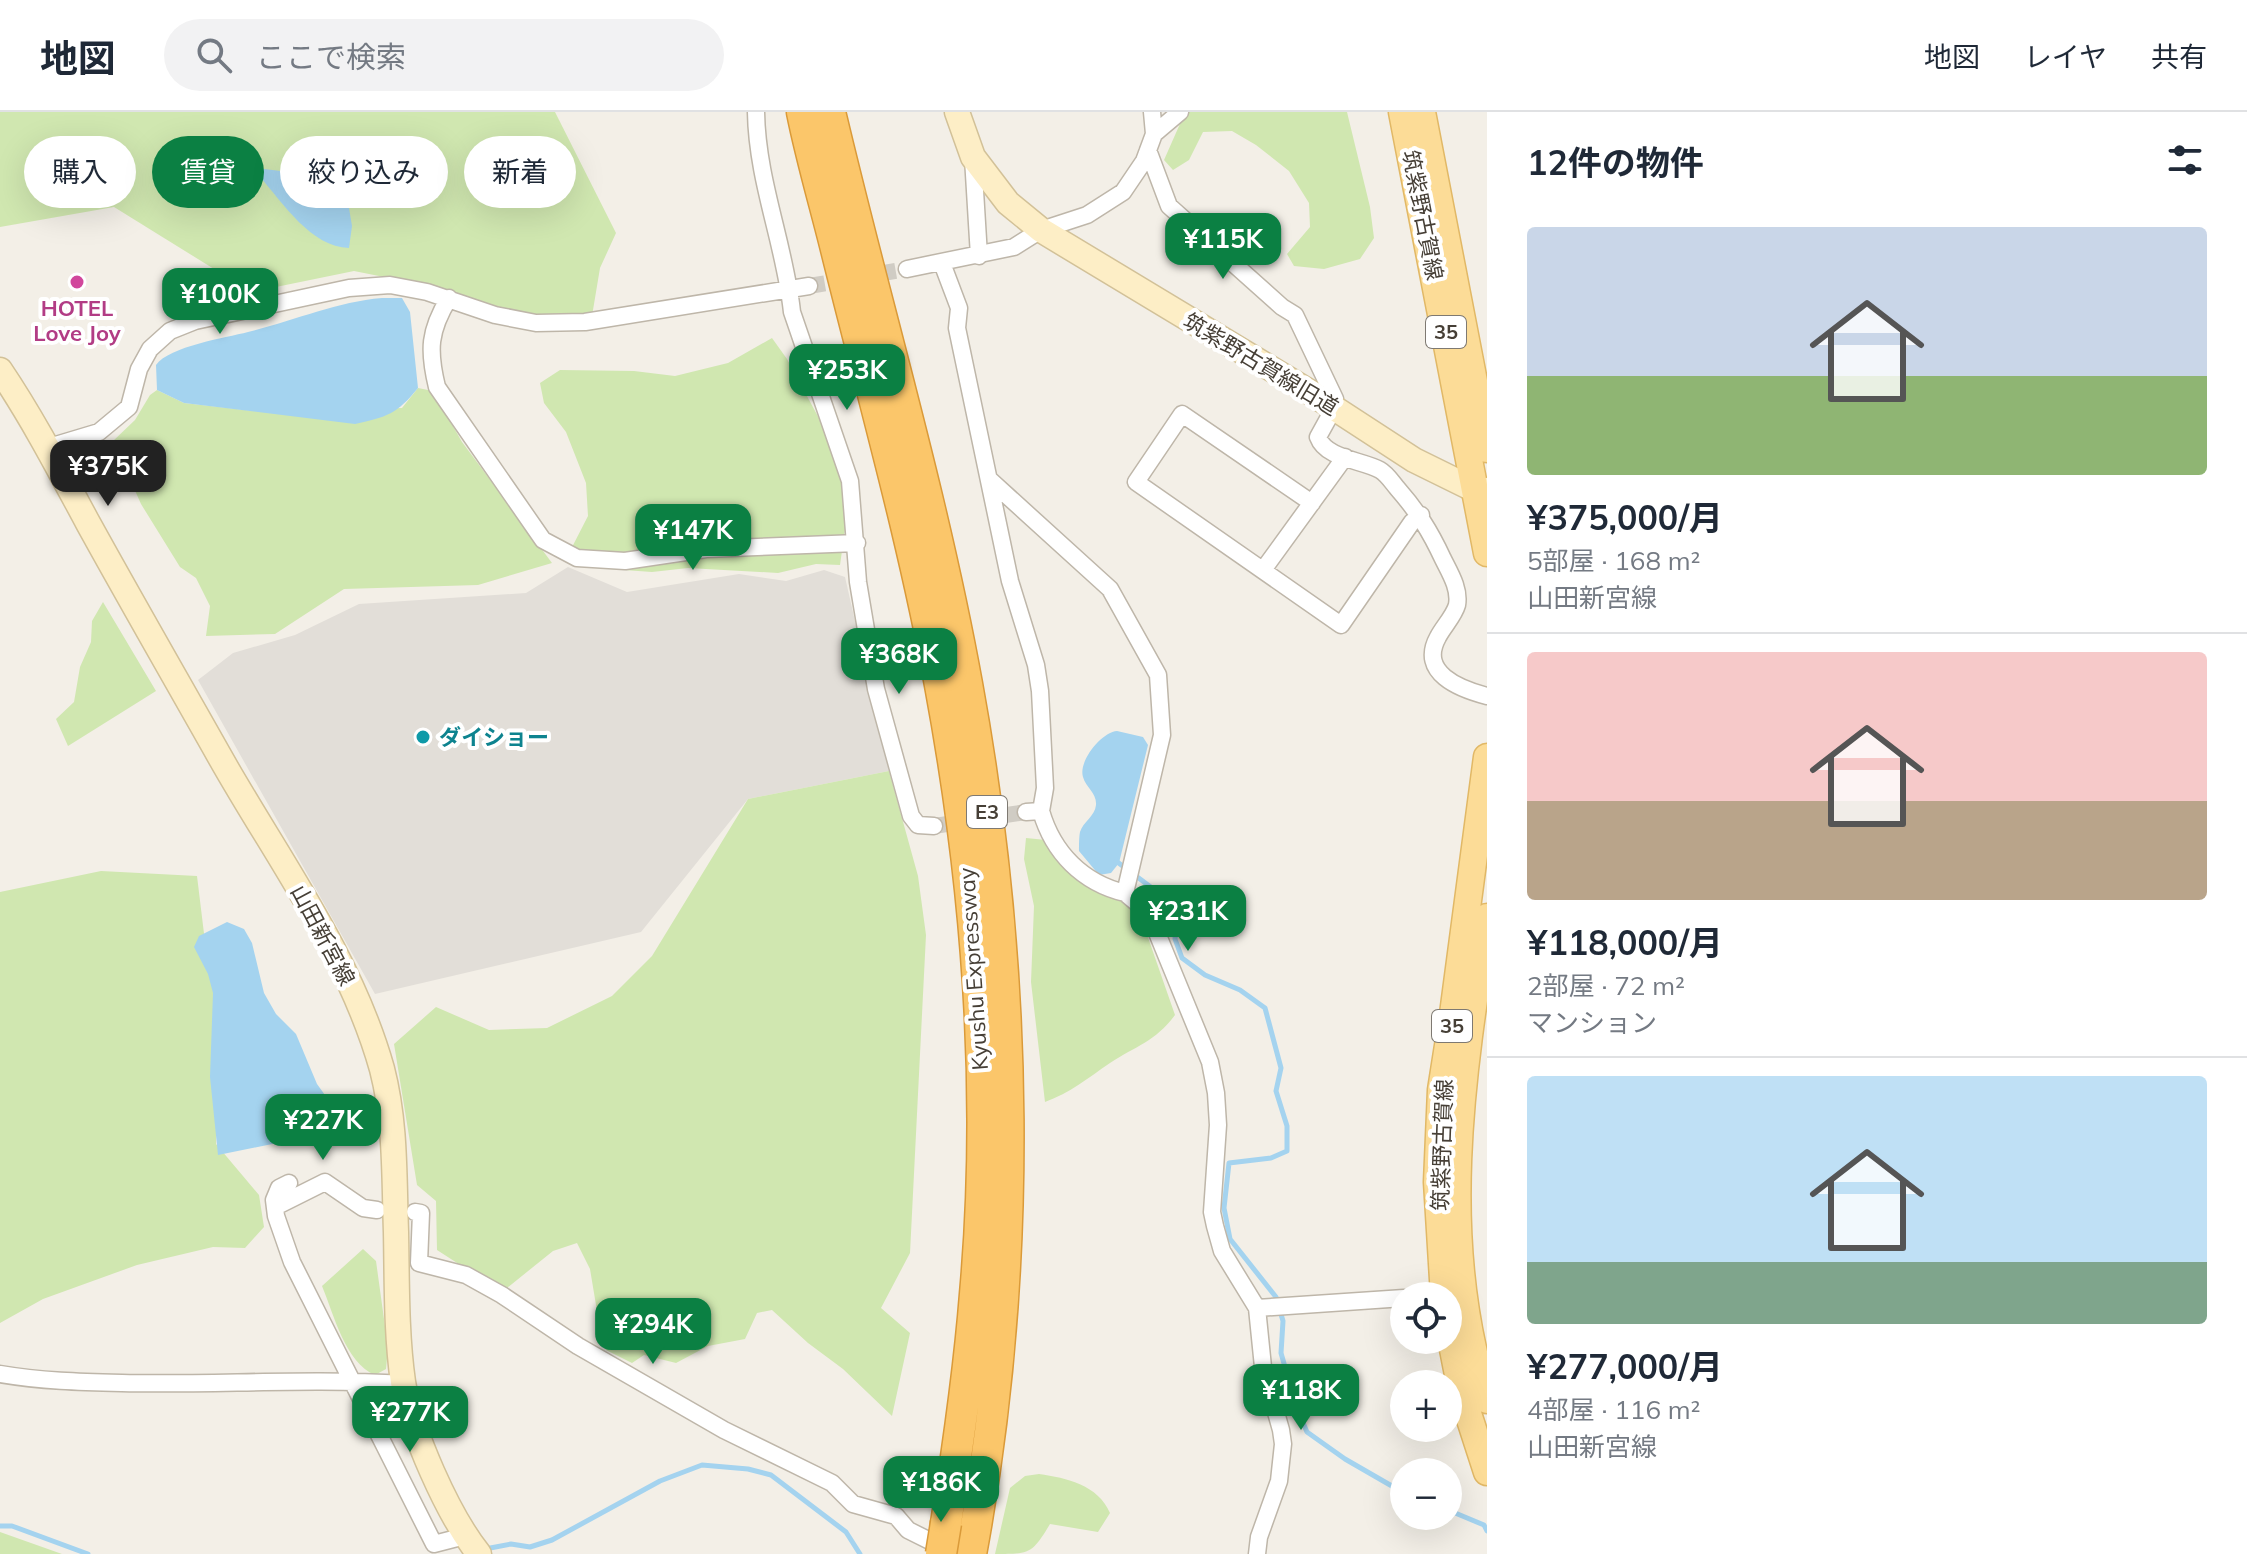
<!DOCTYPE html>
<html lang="ja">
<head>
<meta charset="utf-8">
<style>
	:root { --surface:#fff; --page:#f2f2f3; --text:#1f2937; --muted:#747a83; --line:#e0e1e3; --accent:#0b8043 }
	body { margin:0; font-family:Mulish,"Noto Sans JP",sans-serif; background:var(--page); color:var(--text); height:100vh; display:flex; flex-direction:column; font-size:30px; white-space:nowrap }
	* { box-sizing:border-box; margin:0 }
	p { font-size:26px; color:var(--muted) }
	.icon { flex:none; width:44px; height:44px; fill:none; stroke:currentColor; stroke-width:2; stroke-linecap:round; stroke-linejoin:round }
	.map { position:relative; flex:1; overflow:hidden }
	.drawer { display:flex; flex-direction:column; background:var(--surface); width:760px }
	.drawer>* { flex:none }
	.hud { position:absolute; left:24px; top:24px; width:760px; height:72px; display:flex; gap:16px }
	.fabs { position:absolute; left:1390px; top:1170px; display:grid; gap:16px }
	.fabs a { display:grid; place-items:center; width:72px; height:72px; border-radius:50%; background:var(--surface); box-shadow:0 8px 32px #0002; font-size:40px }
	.price { position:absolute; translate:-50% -68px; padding:0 18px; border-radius:16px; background:var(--accent); color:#fff; font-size:26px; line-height:52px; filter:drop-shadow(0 2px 4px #0008) }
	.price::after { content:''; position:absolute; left:50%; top:48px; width:24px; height:18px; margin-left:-12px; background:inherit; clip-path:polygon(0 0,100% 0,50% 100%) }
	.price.on { background:#222; color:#fff }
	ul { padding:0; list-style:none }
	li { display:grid; align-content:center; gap:16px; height:424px; padding:0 40px }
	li+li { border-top:2px solid var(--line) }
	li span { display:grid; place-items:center; height:248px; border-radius:8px; color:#555 }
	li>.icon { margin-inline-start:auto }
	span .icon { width:144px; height:144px; fill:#fffc; stroke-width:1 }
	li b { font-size:34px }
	h2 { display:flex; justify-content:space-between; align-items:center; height:96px; padding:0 40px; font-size:34px }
	.pill { padding:0 28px; border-radius:36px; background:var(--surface); box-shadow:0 8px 32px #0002; font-size:28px; line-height:72px }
	.pill.on { background:var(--accent); color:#fff }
	header { display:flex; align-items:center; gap:48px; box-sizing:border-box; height:112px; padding:0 40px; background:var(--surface); border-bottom:2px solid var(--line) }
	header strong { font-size:38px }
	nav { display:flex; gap:44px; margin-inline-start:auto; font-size:28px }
	.search { width:560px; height:72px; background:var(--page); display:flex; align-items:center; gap:20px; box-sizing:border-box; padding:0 28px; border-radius:44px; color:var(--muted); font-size:30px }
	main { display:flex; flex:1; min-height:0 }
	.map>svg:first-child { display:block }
	.industrial { fill:#e2ded8 }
	.green { fill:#d0e7b0 }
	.water { fill:#a4d3ef }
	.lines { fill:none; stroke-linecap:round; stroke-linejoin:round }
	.stream { stroke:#a4d3ef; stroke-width:5 }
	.street-tunnel { stroke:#d0ccc4; stroke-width:16; stroke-dasharray:16 8; stroke-linecap:butt }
	.street-casing { stroke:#beb6a9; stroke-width:19 }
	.secondary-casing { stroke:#d2c198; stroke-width:27 }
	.primary-casing { stroke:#e1b866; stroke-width:29 }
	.highway-casing { stroke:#da9a39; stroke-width:33 }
	.street { stroke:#fff; stroke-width:16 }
	.secondary { stroke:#fdeec6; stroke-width:24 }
	.primary { stroke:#fcdc97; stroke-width:26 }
	.highway { stroke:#fbc66a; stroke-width:30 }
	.highway-bridge-casing { stroke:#da9a39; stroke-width:33; stroke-linecap:butt }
	.highway-bridge { stroke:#fbc66a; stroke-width:30 }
	.hotel-dot { fill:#d1479c; stroke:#fff; stroke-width:3 }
	.culture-dot { fill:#0f9aa8; stroke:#fff; stroke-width:3 }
	.labels { text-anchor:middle; stroke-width:8; stroke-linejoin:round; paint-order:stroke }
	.shield { fill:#fff; stroke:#7e7972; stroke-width:2 }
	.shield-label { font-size:20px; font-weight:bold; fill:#463f36 }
	.street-label { font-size:22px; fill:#463f36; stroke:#fff }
	.hotel-label { font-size:22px; font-weight:bold; fill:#b23c85; stroke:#fff }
	.culture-label { font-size:22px; font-weight:bold; fill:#0d838f; stroke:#fff; text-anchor:start }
</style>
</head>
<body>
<header>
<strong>地図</strong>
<div class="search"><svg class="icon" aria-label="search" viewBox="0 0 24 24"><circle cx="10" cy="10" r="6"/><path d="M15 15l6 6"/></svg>ここで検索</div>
<nav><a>地図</a><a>レイヤ</a><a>共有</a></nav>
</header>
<main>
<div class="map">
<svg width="1487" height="1442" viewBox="0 0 1487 1442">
	<rect width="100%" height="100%" fill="#f3efe7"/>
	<!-- industrial -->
	<path class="industrial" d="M 568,455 L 627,480 L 739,462 L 786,469 L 824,458 L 845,465 L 889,659 L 748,687 L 641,820 L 375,882 L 198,568 L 233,541 L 295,523 L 359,492 L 526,481 Z"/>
	<!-- green -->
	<path class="green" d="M 0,0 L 555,0 L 616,121 L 600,156 L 592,204 L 508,202 L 449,178 L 354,159 L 271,176 L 256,183 L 114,95 L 0,115 Z
		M 1189,0 L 1347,0 L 1370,95 L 1374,126 L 1360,147 L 1324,157 L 1294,154 L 1287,142 L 1310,115 L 1309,91 L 1289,59 L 1256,33 L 1232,19 L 1203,20 L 1189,48 L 1173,58 L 1164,48 L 1183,5 Z
		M 772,226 L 787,247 L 828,323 L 849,389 L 840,453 L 816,452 L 778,461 L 688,456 L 652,460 L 596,456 L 569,441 L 588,404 L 586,371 L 566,320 L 544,291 L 540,271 L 560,258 L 634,259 L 675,264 L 728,251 Z
		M 418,276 L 433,279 L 462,330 L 552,451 L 478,473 L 344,477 L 275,522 L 206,524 L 210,494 L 196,466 L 180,455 L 141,392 L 129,365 L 113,340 L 113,329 L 135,308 L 150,283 L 157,278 L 184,291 L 254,299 L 402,296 Z
		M 103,490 L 156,579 L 68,634 L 56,607 L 74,590 L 80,555 L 91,530 L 92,509 Z
		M 889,659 L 918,764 L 926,823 L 910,1141 L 881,1196 L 910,1221 L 892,1304 L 843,1257 L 808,1231 L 772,1198 L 757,1201 L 745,1227 L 708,1234 L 676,1251 L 644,1243 L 632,1251 L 606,1238 L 597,1219 L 596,1193 L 590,1157 L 577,1131 L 553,1139 L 502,1180 L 437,1138 L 436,1089 L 417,1073 L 394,932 L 436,895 L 489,918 L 547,916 L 612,884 L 652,844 L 748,687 Z
		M 1026,726 L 1046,728 L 1128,789 L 1144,814 L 1175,903 C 1156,929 1136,934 1110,951 C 1088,966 1070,981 1045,990 L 1031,870 L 1034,794 L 1024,747 Z
		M 101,759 L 197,764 L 206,838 L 232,917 L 217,966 L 216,1032 L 259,1083 L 264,1115 L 245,1136 L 213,1135 L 137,1153 L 43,1187 L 0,1211 L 0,780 Z
		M 363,1137 L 376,1149 L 388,1236 L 386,1257 L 375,1263 C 345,1250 334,1203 322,1174 Z
		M 1039,1362 C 1067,1366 1098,1373 1110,1401 L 1098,1420 L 1050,1412 C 1032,1442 1030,1442 995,1442 L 1010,1376 L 1025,1364 Z
		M 0,1420 L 62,1442 L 0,1442 Z"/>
	<!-- water -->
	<path class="water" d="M 256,56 L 297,61 L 329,78 L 349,96 L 352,114 L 349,136 C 311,135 283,91 260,65 Z
		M 382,186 L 402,186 L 410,200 L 418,276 C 397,302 387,305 355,312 L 184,291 L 157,278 L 156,253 C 170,234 225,226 248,220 C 293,209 336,190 382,186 Z
		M 1117,619 L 1143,625 L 1148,633 L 1119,751 L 1111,761 L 1099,763 L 1079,739 C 1079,733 1079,725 1080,720 C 1083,710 1095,704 1096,693 C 1097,681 1086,676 1083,665 C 1078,649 1102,620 1117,619 Z
		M 227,810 L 244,817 L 252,831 L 264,881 L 276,902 L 296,922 L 317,972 L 335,997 L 331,1020 L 218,1043 L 210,965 L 213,881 L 208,862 L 194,835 L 199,824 Z"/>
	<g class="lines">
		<!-- stream -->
		<path class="stream" d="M 1116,749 L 1164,785 L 1176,810 L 1175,827 L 1182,846 L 1205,863 L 1240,878 L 1265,896 L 1281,956 L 1276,979 L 1287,1014 L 1287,1039 L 1271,1046 L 1229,1051 L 1224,1096 L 1230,1127 L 1276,1185 L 1283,1209 L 1281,1241 L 1297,1297 L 1307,1320 L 1345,1347 L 1404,1381
			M 1448,1398 L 1484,1413 L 1487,1419
			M 0,1414 L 12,1414 L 88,1442
			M 485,1437 L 511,1432 L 530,1435 L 552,1428 L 660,1369 L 702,1353 L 748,1357 L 771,1363 L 846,1420 L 860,1442"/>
		<!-- street-tunnel -->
		<path class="street-tunnel" d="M 809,174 L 907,157
			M 934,714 L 1026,700"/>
		<defs>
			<path id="street" d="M 756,0 C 757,69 785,133 792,200 L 850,369 L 858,470 L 876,577 L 911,704 L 918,713 L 934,714
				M 1154,22 L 1180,0
				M 1148,38 L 1169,94 L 1282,195 L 1295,203 L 1335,287 L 1334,296 L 1318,325 C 1326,347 1362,348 1380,358 C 1387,362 1392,370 1397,376 C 1418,400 1430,419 1443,447 C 1450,461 1460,477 1457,493 C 1454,504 1443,515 1438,525 C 1418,561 1460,577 1487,584
				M 973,46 L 979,144
				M 942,151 L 959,196 L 957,216 L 1010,469 L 1036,553 L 1040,579 L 1045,676 L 1041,699 L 1026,700
				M 907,157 L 1014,135 L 1041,118 L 1087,103 L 1123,80 L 1144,49 L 1154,22 L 1152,0
				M 449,186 C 429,219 428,238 437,275 L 543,428 L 577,446 L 625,449 L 706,437 L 857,431
				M 49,335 L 99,320 L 129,295 L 139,257 L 150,237 L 170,219 L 195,209 L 349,176 L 390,173 L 427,180 L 495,203 L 536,211 L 585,210 L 809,174
				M 990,368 L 1110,477 L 1158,563 L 1162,623 L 1125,781 L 1138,792 L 1153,811 L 1210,950 L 1216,981 L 1218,1013 L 1212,1100 L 1215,1114 L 1222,1139 L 1257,1196 L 1263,1255 L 1281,1318 L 1283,1332 L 1279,1369 L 1259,1425 L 1257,1442
				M 1312,391 L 1182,302 L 1136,370 L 1341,513 L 1412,410 L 1421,403
				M 1263,458 L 1345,345
				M 1041,699 C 1053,741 1083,771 1125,781
				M 289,1071 L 279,1076 L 274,1088 L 276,1104 L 292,1150 L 434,1432 L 465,1424
				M 275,1095 L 325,1070 L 363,1096 L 377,1098
				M 415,1100 L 421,1101 L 419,1151 L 466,1163 L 502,1183 L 578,1234 L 724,1318 L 832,1371 L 853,1392 L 896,1404 L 908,1418 L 948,1438
				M 1257,1196 L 1404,1186
				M 0,1262 C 41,1269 80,1270 122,1271 C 216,1273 310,1266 404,1272"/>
			<path id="secondary" d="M 957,0 L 973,45 L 1008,91 L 1041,118 L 1308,279 L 1414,348 L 1477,379 L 1487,378
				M 0,258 C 33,307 60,359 88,411 C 131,489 176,567 220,645 C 277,746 350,843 382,957 C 396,1011 394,1065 396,1120 C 397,1169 396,1221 403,1270 C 411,1320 448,1403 479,1442"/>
			<path id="primary" d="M 1402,0 L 1487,441
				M 1422,0 L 1487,337
				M 1487,805 C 1461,963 1436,1132 1487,1288
				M 1444,1184 L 1437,1070 L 1441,978 L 1453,902 L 1487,645
				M 1448,1212 L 1462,1283 L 1487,1360"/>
			<path id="highway" d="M 802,0 C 811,45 824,89 835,133 C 871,279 913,425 940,573 C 977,772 993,981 975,1182 C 969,1259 958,1335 946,1411
				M 830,0 C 875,191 932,379 967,572 C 1019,857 1024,1156 971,1442"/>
		</defs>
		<!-- street casing -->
		<use href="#street" class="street-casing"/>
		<!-- secondary casing -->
		<use href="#secondary" class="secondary-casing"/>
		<!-- primary casing -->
		<use href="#primary" class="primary-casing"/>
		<!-- highway casing -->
		<use href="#highway" class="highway-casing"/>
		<!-- street -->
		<use href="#street" class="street"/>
		<!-- secondary -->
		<use href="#secondary" class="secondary"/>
		<!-- primary -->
		<use href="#primary" class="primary"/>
		<!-- highway -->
		<use href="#highway" class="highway"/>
		<defs>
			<path id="highway-bridge" d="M 941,1442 L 946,1411"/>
		</defs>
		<!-- highway-bridge casing -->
		<use href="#highway-bridge" class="highway-bridge-casing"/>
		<!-- highway-bridge -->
		<use href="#highway-bridge" class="highway-bridge"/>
	</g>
	<!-- markers -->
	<circle class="hotel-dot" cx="77" cy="170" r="8"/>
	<circle class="culture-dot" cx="423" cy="625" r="8"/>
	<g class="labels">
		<!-- shield labels -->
		<g class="shield">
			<rect x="1426" y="204" width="40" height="32" rx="6"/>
			<rect x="967" y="684" width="40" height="32" rx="6"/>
			<rect x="1432" y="898" width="40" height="32" rx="6"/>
		</g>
		<g class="shield-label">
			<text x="1446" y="227">35</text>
			<text x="987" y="707">E3</text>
			<text x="1452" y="921">35</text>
		</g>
		<!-- street labels -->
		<g class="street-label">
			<text transform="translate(1423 103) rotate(79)" y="8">筑紫野古賀線</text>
			<text transform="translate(1261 252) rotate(31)" y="8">筑紫野古賀線旧道</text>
			<text transform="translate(323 823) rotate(62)" y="8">山田新宮線</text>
			<text transform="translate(973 857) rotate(-94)" y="8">Kyushu Expressway</text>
			<text transform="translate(1442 1033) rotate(-88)" y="8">筑紫野古賀線</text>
		</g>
		<!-- hotel labels -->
		<g class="hotel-label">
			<text x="77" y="204">HOTEL<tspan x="77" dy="25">Love Joy</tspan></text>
		</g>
		<!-- culture labels -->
		<g class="culture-label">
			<text x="439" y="633">ダイショー</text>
		</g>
	</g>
</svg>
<div class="fabs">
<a><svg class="icon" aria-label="locate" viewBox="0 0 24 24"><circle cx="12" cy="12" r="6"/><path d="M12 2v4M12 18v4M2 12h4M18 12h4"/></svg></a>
<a>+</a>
<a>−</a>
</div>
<b class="price" style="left:1223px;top:169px">¥115K</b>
<b class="price" style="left:220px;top:224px">¥100K</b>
<b class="price" style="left:847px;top:300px">¥253K</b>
<b class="price on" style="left:108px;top:396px">¥375K</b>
<b class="price" style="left:693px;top:460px">¥147K</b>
<b class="price" style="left:899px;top:584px">¥368K</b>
<b class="price" style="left:1188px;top:841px">¥231K</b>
<b class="price" style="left:323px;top:1050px">¥227K</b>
<b class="price" style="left:653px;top:1254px">¥294K</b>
<b class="price" style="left:1301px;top:1320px">¥118K</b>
<b class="price" style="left:410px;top:1342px">¥277K</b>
<b class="price" style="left:941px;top:1412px">¥186K</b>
<div class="hud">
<a class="pill">購入</a>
<a class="pill on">賃貸</a>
<a class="pill">絞り込み</a>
<a class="pill">新着</a>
</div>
</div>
<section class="drawer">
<h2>12件の物件<svg class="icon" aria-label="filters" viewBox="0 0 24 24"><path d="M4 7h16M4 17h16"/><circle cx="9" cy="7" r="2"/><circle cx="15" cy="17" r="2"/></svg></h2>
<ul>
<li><span style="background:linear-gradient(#c9d6e8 60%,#8fb573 0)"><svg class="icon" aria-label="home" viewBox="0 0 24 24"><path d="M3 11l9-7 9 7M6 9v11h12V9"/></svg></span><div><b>¥375,000/月</b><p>5部屋 · 168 m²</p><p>山田新宮線</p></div></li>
<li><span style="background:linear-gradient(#f6c9c9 60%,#b9a48a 0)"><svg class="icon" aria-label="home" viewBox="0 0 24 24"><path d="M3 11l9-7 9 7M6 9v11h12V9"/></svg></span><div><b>¥118,000/月</b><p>2部屋 · 72 m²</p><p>マンション</p></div></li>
<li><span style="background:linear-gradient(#bfe0f5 75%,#7fa58c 0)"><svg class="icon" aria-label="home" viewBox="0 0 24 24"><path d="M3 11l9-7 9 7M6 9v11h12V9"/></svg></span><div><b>¥277,000/月</b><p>4部屋 · 116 m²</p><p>山田新宮線</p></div></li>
</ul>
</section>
</main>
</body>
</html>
